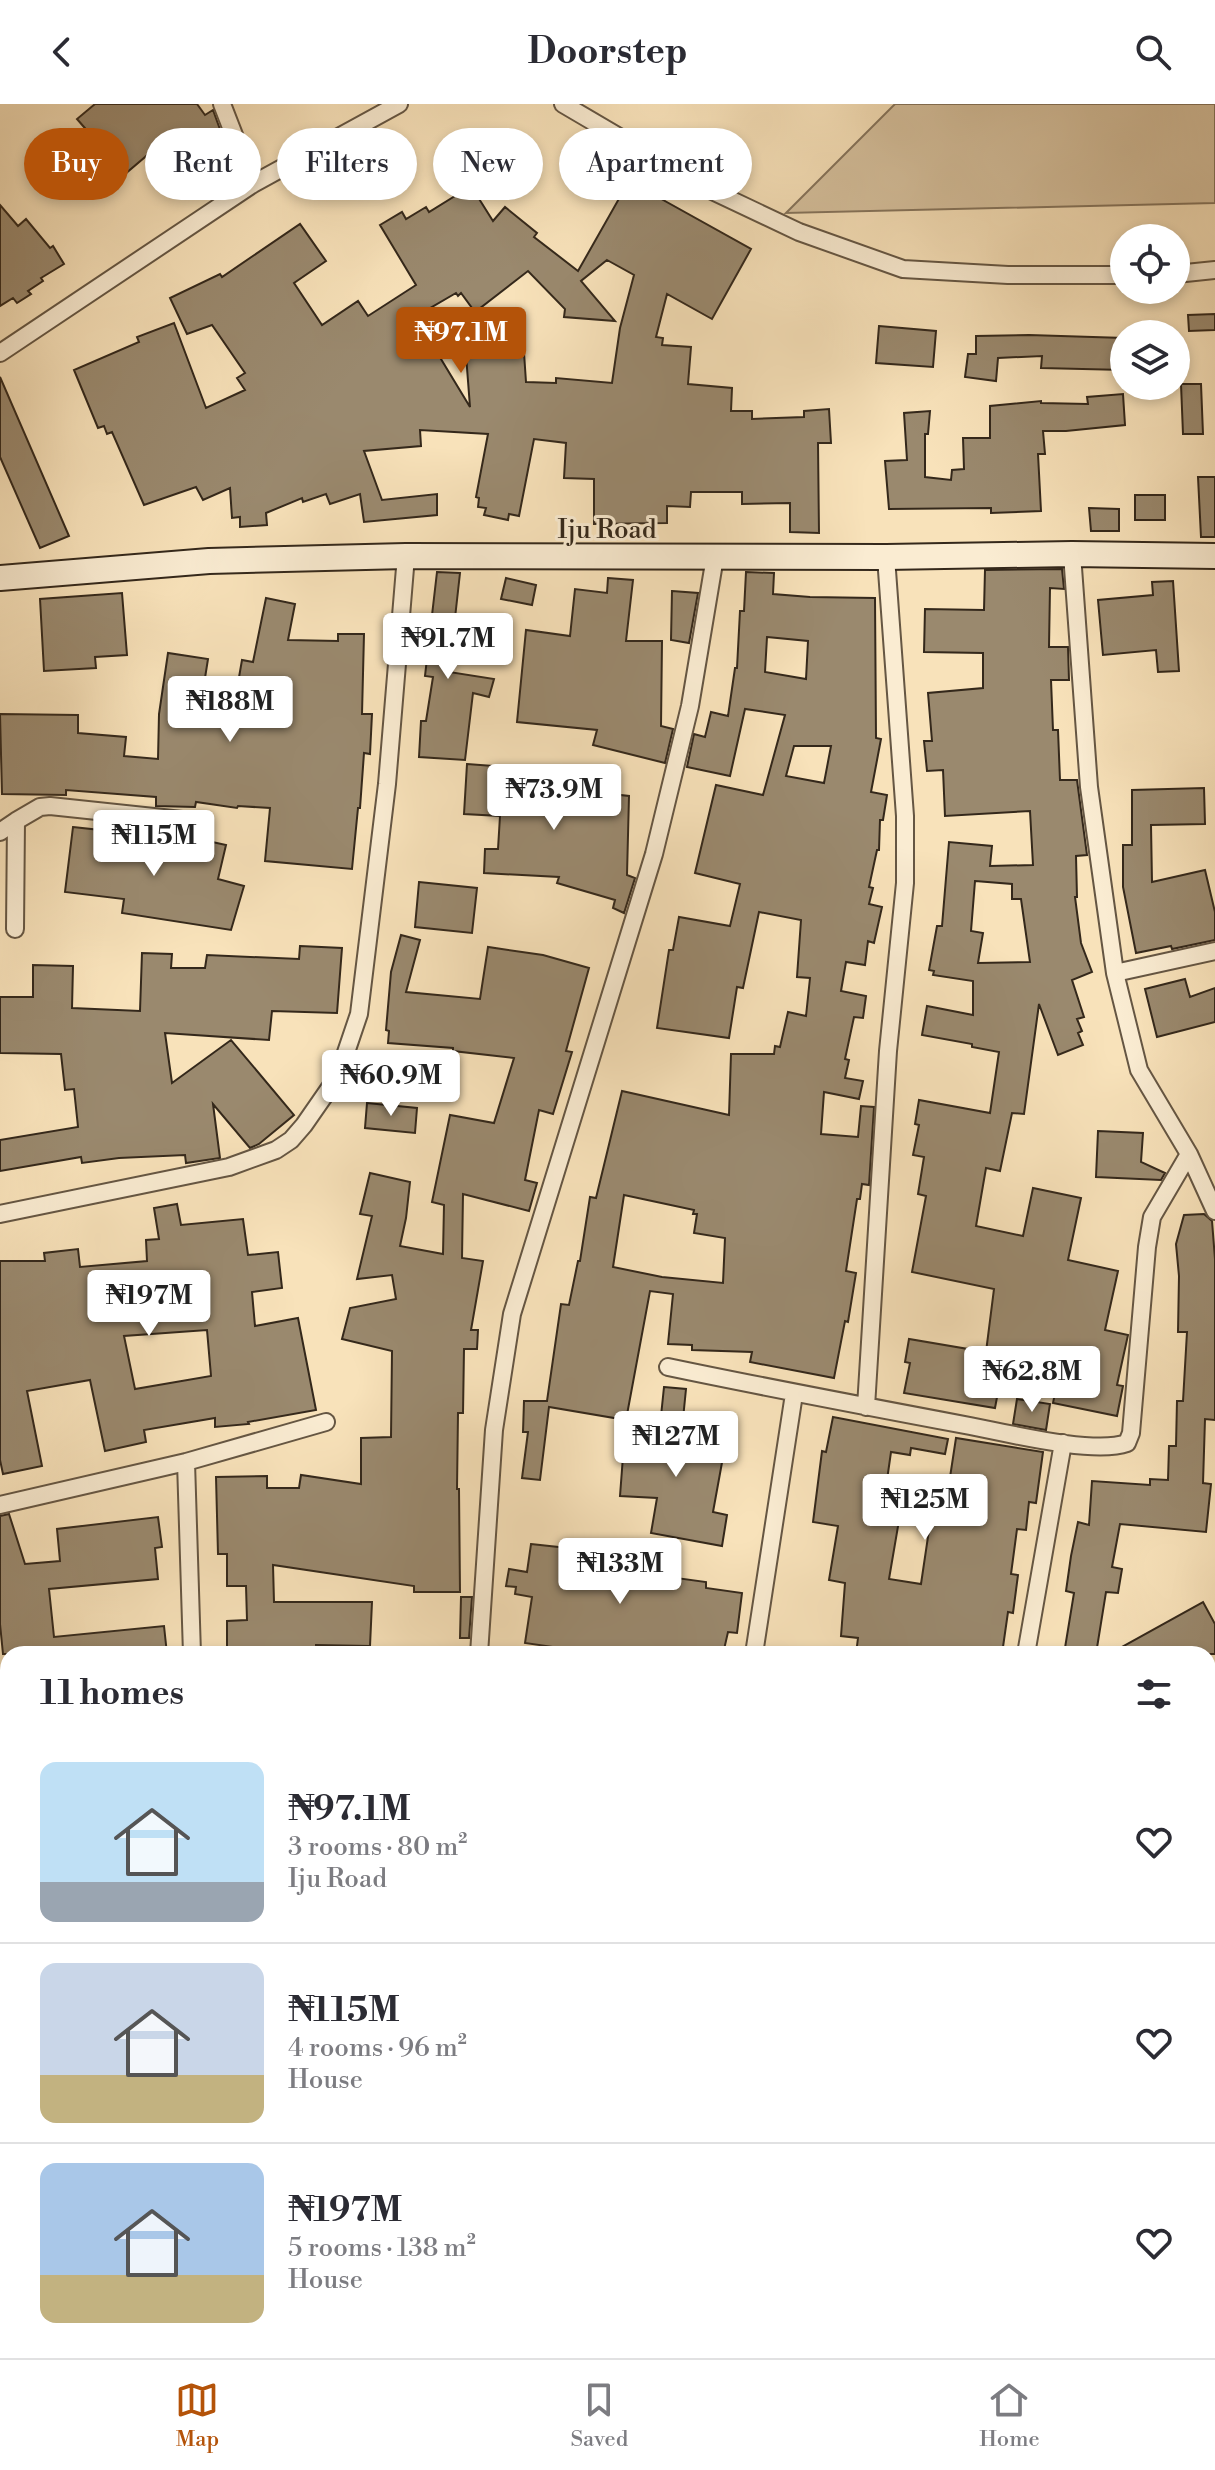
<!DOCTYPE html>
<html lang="en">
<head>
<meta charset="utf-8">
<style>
	:root { --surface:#fff; --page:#f2f2f3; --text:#2b2b33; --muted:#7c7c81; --line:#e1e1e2; --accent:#b45309 }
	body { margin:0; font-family:"Libre Bodoni",serif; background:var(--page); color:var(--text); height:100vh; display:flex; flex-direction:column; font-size:30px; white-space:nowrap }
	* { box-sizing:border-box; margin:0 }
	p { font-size:26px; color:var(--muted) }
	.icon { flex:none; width:44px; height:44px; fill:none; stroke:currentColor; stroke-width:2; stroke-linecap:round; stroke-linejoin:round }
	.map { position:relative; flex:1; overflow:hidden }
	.drawer { position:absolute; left:0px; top:1542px; width:1216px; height:712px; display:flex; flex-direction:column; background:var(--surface); border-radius:24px 24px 0 0; box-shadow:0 4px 12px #0003 }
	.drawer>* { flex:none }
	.guide { position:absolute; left:24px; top:24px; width:800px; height:72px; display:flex; gap:16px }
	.fabs { position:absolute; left:1110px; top:120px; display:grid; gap:16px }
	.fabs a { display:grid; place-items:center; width:80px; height:80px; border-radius:50%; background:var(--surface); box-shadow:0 4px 12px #0003; font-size:40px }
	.price { position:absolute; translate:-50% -68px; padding:0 18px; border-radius:8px; background:#fff; color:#222; font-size:26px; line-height:52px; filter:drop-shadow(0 2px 4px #0008) }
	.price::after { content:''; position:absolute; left:50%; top:48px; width:24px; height:18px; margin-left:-12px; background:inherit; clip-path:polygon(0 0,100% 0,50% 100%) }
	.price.selected { background:var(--accent); color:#fff }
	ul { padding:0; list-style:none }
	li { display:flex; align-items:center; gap:24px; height:200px; padding:0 40px }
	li+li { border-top:2px solid var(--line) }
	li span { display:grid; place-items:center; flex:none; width:224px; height:160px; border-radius:16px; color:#555 }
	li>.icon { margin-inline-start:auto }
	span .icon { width:96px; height:96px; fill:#fffc; stroke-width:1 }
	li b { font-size:34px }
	h2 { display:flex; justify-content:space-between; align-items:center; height:96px; padding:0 40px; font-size:34px }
	.chip { padding:0 28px; border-radius:36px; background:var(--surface); box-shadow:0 4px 12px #0003; font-size:28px; line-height:72px }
	.chip.selected { background:var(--accent); color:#fff }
	header { display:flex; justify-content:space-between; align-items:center; height:104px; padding:0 40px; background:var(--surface); font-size:36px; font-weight:700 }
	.tab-bar { display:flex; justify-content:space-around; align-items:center; height:112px; border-top:2px solid var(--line); background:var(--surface); font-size:22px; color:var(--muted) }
	.tab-bar a { display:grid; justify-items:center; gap:4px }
	.tab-bar .selected { color:var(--accent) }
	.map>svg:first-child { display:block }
	.green { fill:#d7c29f; stroke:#86755d; stroke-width:2 }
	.building { fill:#9a896e; stroke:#34281b; stroke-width:2; fill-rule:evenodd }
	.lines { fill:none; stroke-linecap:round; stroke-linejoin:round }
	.minor-casing { stroke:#655643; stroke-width:20 }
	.secondary-casing { stroke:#34281b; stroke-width:28 }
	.minor { stroke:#faecd2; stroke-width:16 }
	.secondary { stroke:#faecd2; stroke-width:24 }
	.labels { text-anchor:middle; stroke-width:6; stroke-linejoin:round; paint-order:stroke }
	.street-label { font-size:26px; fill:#34281b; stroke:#faecd2 }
</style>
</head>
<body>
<header><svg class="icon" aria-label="back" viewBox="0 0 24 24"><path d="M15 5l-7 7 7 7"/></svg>Doorstep<svg class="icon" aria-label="search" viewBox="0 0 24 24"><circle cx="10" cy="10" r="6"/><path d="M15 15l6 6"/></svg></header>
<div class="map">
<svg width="1215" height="2254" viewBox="0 0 1215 2254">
	<rect width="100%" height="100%" fill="#f8e2ba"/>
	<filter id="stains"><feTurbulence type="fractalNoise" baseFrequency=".0025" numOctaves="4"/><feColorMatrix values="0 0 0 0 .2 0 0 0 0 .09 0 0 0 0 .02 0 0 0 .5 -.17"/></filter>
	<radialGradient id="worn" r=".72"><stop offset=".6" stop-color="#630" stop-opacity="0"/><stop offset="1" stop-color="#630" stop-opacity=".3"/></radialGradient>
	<!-- green -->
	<path class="green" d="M 895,0 L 1215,0 L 1215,99 L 786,109 Z"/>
	<!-- building -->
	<path class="building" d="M 95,0 L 197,0 L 205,11 L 213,6 L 226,42 L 213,50 L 202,32 L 178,53 L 164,37 L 125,70 L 77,15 Z
		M 629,77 L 751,145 L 712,215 L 667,190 L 656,233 L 663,234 L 662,241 L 691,243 L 688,280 L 732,284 L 731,307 L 752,307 L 752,315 L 804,313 L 804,307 L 829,305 L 831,339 L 818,339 L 819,429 L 790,428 L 790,399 L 742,400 L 742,388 L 691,388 L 690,403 L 667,402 L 667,419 L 594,420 L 594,375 L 564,374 L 566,339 L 534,335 L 519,412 L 509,410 L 508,416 L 484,411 L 486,404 L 478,403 L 479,394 L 476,393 L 488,330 L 420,326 L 421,342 L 364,347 L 382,396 L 437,390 L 437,411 L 364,418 L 360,390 L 330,400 L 326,390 L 303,398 L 302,394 L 266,409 L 267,421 L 240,423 L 240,413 L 232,414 L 230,384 L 203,396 L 196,383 L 144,401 L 112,328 L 107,330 L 104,322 L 98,324 L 74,266 L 139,238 L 137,233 L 174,219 L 206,304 L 245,286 L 237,274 L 245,269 L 212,221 L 187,230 L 170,194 L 220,170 L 222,173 L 300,120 L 326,157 L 294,179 L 322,221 L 358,197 L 368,212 L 416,181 L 380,121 L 402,108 L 406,115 L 426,103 L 429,108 L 471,82 L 493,117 L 505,103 L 537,129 L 534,133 L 578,167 ZM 607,156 L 634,171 L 620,224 L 612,279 L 556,274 L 556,279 L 526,278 L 523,234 L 465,238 L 470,303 L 418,217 L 429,210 L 427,206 L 456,189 L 458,192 L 461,189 L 475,208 L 528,167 L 565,205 L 564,213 L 615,217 L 581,177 Z
		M 0,101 L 18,122 L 26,115 L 50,144 L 53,142 L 64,160 L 41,174 L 43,177 L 28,187 L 31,190 L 17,199 L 13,194 L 0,202 Z
		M 1215,210 L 1215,226 L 1189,227 L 1188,211 Z
		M 879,222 L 936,227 L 933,263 L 876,259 Z
		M 1029,231 L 1124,234 L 1124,266 L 1041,264 L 1042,252 L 998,254 L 996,277 L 965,273 L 968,250 L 976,250 L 976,232 Z
		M 0,273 L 69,432 L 40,444 L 0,353 Z
		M 1181,280 L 1201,280 L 1203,330 L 1183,330 Z
		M 1123,290 L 1125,321 L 1066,327 L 1043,327 L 1045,350 L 1038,350 L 1041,407 L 991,409 L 991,404 L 889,405 L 885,357 L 907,356 L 904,309 L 930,307 L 928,330 L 925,330 L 925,373 L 951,376 L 952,366 L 964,365 L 963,334 L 990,334 L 990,302 L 1041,297 L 1041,299 L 1088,300 L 1087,293 Z
		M 1198,373 L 1215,373 L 1215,433 L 1201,433 Z
		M 1135,391 L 1165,391 L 1165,416 L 1135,416 Z
		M 1089,404 L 1119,405 L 1119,427 L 1091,427 Z
		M 1062,465 L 1064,485 L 1050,484 L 1049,543 L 1068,543 L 1069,576 L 1051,576 L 1053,626 L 1058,626 L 1060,676 L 1077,676 L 1087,751 L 1076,752 L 1077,793 L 1075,793 L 1081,839 L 1092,868 L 1072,876 L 1084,913 L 1077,915 L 1082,927 L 1078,929 L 1083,941 L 1058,951 L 1039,900 L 1024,1010 L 1012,1009 L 1000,1067 L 986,1064 L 976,1122 L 1023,1132 L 1033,1084 L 1081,1094 L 1068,1156 L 1118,1167 L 1105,1226 L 1128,1231 L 1117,1281 L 1123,1282 L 1117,1312 L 1053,1299 L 1062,1255 L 1006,1245 L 995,1304 L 904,1289 L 910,1259 L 905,1258 L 909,1235 L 986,1248 L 994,1185 L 912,1168 L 926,1092 L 918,1090 L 924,1053 L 913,1051 L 919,1021 L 915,1020 L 919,996 L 990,1009 L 999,948 L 972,943 L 972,940 L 922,931 L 927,902 L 973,911 L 973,877 L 933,871 L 934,867 L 929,866 L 937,822 L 942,822 L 949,738 L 992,742 L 990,762 L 1033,761 L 1030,707 L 945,712 L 943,666 L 927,667 L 924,637 L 932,637 L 928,589 L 983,584 L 983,549 L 924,548 L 925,505 L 984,506 L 985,466 ZM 975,777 L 1012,780 L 1012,795 L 1021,795 L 1030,858 L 978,859 L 983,829 L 971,827 Z
		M 437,468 L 460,469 L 449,568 L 494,575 L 489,593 L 473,589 L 465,656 L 419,653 L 421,617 L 426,617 L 433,573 L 425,572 Z
		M 746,468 L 774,469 L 773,490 L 810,493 L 875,494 L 876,634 L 881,635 L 871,688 L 887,691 L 883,716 L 880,716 L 879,746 L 877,746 L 869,783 L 873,784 L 869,800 L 882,803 L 874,839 L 868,837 L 865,861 L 846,858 L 841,887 L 866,892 L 863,914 L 854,913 L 845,955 L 849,956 L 845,974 L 863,977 L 859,995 L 824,988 L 821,1030 L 858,1033 L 861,1002 L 874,1003 L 869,1081 L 862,1080 L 860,1095 L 857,1095 L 846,1167 L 856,1169 L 848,1218 L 845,1217 L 834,1274 L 750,1258 L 752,1248 L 692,1246 L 692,1241 L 668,1240 L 673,1190 L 650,1187 L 626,1316 L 549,1303 L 540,1376 L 522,1374 L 528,1328 L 523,1328 L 524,1297 L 547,1297 L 561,1200 L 569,1201 L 578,1157 L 580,1157 L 590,1093 L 596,1094 L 622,987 L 729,1011 L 731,950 L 774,950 L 775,942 L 780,943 L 788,908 L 806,912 L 810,874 L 797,873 L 801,816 L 759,808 L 743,884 L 737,883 L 729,934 L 657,924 L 669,846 L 673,846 L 679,813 L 730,822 L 740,780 L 695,769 L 716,681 L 763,691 L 785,611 L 745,605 L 730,672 L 687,663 L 694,630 L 705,633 L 711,608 L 728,612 L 735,564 L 737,564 L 740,507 L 744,507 ZM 767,533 L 808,537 L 806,575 L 765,568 ZM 794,642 L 831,642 L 824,679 L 786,672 ZM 624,1091 L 694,1106 L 693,1110 L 697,1110 L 694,1129 L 725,1134 L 723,1179 L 662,1173 L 613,1163 Z
		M 506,474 L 536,481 L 532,501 L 501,495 Z
		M 608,474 L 633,476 L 626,537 L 662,537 L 661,622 L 673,625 L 665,659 L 593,641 L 597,626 L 517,618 L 526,526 L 570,532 L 575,485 L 607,489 Z
		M 1173,477 L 1179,567 L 1158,568 L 1156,546 L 1103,551 L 1098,496 L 1153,491 L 1152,478 Z
		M 672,487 L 698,489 L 689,539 L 671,536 Z
		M 122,489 L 127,551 L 95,553 L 96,564 L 44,567 L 40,495 Z
		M 266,494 L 295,500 L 288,536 L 338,537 L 338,530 L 364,530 L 362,610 L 372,610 L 370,650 L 364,649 L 360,704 L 358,704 L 352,765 L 265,757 L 270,704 L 238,702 L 237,704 L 196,698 L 195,703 L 156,702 L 156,693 L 66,686 L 66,691 L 2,690 L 0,610 L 78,611 L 78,629 L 126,633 L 124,652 L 158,655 L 159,610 L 168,549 L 208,555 L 205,574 L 238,579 L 242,556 L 253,558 Z
		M 467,660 L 531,665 L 530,681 L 629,692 L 627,771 L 635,774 L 624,809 L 613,804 L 615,796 L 557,779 L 559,773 L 484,769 L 485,745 L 498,745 L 500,712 L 464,710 Z
		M 1204,684 L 1205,720 L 1151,721 L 1152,778 L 1205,766 L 1215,808 L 1215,836 L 1172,845 L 1171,842 L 1136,849 L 1123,783 L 1123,741 L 1132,741 L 1132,686 Z
		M 73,723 L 118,728 L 117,736 L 191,748 L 194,734 L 226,741 L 218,775 L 244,782 L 231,826 L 122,809 L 124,795 L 65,788 Z
		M 419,778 L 477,784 L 472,829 L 415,823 Z
		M 401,831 L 420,836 L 406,888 L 480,895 L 488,843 L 543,851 L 589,864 L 566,947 L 572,948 L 553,1010 L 539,1006 L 525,1076 L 537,1079 L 529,1107 L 463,1090 L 462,1154 L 483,1157 L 471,1226 L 478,1226 L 477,1245 L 464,1245 L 463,1309 L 458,1309 L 457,1385 L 459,1385 L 460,1488 L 414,1488 L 414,1482 L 273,1461 L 274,1498 L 372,1498 L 370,1542 L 316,1541 L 316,1550 L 233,1550 L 233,1543 L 227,1543 L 227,1517 L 247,1516 L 246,1482 L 227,1482 L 227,1450 L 218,1450 L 216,1373 L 267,1372 L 267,1384 L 299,1384 L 301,1371 L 361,1380 L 361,1334 L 391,1333 L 392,1247 L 342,1235 L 350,1204 L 396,1195 L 392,1171 L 357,1175 L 372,1112 L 360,1110 L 370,1069 L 410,1078 L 406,1114 L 400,1142 L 443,1150 L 444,1101 L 432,1098 L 450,1011 L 494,1019 L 514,954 L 453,947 L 453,944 L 388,939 L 389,927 L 386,926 L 391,868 Z
		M 300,842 L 342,844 L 337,909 L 272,907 L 269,936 L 165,929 L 172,979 L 231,936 L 294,1011 L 259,1040 L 250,1044 L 213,1000 L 220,1054 L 186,1059 L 185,1051 L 119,1054 L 82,1059 L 81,1053 L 0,1067 L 0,1036 L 78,1023 L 74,985 L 65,986 L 61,950 L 0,949 L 0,893 L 33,893 L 33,861 L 73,862 L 72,904 L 140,907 L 142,849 L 172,850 L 171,864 L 205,864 L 207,851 L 299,855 Z
		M 1185,875 L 1190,893 L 1215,884 L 1215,918 L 1157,933 L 1145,885 Z
		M 367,999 L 417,1004 L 415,1029 L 365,1024 Z
		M 1098,1027 L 1143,1029 L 1141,1058 L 1165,1069 L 1161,1076 L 1096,1073 Z
		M 177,1100 L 181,1121 L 243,1115 L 248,1151 L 278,1148 L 282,1184 L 252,1188 L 255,1222 L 298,1214 L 316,1306 L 248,1318 L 249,1320 L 215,1323 L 215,1314 L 144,1326 L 146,1338 L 105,1347 L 90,1276 L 27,1287 L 42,1362 L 3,1370 L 0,1356 L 0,1157 L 45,1157 L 44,1149 L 78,1145 L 80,1163 L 147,1157 L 146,1136 L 159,1135 L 154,1104 ZM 207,1226 L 211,1272 L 135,1285 L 124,1232 Z
		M 1204,1110 L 1212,1117 L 1215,1155 L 1215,1316 L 1205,1315 L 1203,1379 L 1211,1380 L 1206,1428 L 1120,1420 L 1112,1463 L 1122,1465 L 1118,1489 L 1106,1488 L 1096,1550 L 1064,1550 L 1074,1489 L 1066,1487 L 1071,1452 L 1078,1418 L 1089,1421 L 1092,1377 L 1150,1381 L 1150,1375 L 1168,1376 L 1169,1342 L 1176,1342 L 1177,1297 L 1183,1297 L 1187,1228 L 1178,1228 L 1179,1172 L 1176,1140 L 1184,1111 Z
		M 664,1283 L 686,1285 L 680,1345 L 723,1353 L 713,1408 L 727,1411 L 722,1442 L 651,1429 L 657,1394 L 620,1392 L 624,1339 L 658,1341 Z
		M 1017,1295 L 1050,1300 L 1046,1326 L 1013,1320 Z
		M 833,1313 L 948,1335 L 945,1350 L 911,1344 L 910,1351 L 891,1348 L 885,1390 L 903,1393 L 889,1475 L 921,1480 L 933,1399 L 942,1400 L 943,1393 L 947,1393 L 956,1334 L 1043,1348 L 1036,1399 L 1029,1398 L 1026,1426 L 1017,1425 L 1011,1470 L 1018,1471 L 1013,1509 L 1008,1508 L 1002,1550 L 856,1550 L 858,1534 L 841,1532 L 845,1479 L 829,1476 L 838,1422 L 813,1418 L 822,1347 L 826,1348 Z
		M 9,1410 L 25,1460 L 60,1457 L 57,1425 L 158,1413 L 162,1443 L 155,1444 L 158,1475 L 49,1485 L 54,1533 L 164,1522 L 167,1550 L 3,1550 L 0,1520 L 0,1412 Z
		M 531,1440 L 650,1453 L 647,1470 L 706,1478 L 706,1484 L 742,1489 L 737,1529 L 728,1528 L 723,1550 L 601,1550 L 525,1539 L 532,1493 L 515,1490 L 516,1483 L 506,1482 L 509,1465 L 527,1468 Z
		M 461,1493 L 472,1493 L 469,1534 L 460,1534 Z
		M 1203,1498 L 1215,1520 L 1215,1550 L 1109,1550 Z"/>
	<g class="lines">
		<defs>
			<path id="minor" d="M 222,0 L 253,80
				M 563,0 L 706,84 L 799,128 L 903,165 L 1008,171 L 1124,171
				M 1176,170 L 1215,166
				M 0,249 L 253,80 L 399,0
				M 1072,450 L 1089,683 L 1115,869 L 1139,966 L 1189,1050 L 1215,1107
				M 16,717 L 40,703 L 50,702 L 182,716
				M 0,728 L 16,717 L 15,825
				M 1115,869 L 1215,847
				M 0,1110 L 229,1063 L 276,1046 L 291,1036 L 304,1021 L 338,972 L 359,910 L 387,680 L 406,452
				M 668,1263 C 768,1284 869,1303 970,1322 C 1007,1329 1094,1351 1127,1339 L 1131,1329 L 1147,1143 L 1152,1113 L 1189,1050
				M 866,1303 L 888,947 L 905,779 L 905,712 L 886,453
				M 186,1358 L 192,1550
				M 0,1401 L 186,1358 L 326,1318
				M 479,1550 L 494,1326 L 512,1210 L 654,750 L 690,602 L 715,453
				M 754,1550 L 794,1290
				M 1026,1550 L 1063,1339
				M 1208,1632 L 1215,1628
				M 0,1797 L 8,1797
				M 1208,2032 L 1215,2031
				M 0,2123 L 8,2158
				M 1208,2133 L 1215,2135
				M 0,2177 L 8,2177
				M 209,2254 L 210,2246
				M 472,2254 L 474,2246
				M 761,2254 L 761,2246"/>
			<path id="secondary" d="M 0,474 L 209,457 L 406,452 L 886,453 L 1072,450 L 1215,452"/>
		</defs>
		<!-- minor casing -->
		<use href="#minor" class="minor-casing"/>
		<!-- secondary casing -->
		<use href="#secondary" class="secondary-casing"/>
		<!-- minor -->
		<use href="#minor" class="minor"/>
		<!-- secondary -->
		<use href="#secondary" class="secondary"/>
	</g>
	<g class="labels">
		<!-- street labels -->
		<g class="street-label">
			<text x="607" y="434">Iju Road</text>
		</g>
	</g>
	<rect width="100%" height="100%" filter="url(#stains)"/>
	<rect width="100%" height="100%" fill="url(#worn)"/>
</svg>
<div class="fabs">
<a><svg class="icon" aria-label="locate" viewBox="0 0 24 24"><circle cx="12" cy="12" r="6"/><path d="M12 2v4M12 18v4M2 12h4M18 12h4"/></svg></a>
<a><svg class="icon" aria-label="layers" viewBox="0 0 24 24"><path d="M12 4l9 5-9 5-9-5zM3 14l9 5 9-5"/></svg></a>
</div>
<b class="price selected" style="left:461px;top:271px">₦97.1M</b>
<b class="price" style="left:448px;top:577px">₦91.7M</b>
<b class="price" style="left:230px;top:640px">₦188M</b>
<b class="price" style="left:554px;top:728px">₦73.9M</b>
<b class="price" style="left:154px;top:774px">₦115M</b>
<b class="price" style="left:391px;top:1014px">₦60.9M</b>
<b class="price" style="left:149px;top:1234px">₦197M</b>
<b class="price" style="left:1032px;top:1310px">₦62.8M</b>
<b class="price" style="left:676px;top:1375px">₦127M</b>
<b class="price" style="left:925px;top:1438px">₦125M</b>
<b class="price" style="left:620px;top:1502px">₦133M</b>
<div class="guide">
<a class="chip selected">Buy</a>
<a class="chip">Rent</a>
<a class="chip">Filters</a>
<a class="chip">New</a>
<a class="chip">Apartment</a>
</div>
<section class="drawer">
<h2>11 homes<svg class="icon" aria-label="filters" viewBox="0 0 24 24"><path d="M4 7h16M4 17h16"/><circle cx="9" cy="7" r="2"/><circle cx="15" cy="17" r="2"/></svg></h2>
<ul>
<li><span style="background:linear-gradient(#bfe0f5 75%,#9aa5b1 0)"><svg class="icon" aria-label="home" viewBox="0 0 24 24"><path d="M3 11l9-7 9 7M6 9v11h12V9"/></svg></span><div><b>₦97.1M</b><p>3 rooms · 80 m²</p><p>Iju Road</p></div><svg class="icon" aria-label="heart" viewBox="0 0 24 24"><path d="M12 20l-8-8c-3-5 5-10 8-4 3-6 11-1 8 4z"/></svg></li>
<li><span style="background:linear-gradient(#c9d6e8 70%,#c2b280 0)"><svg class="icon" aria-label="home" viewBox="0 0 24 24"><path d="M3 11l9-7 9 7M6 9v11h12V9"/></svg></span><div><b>₦115M</b><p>4 rooms · 96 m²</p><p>House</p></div><svg class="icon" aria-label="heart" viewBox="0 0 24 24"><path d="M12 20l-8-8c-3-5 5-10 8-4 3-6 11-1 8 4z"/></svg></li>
<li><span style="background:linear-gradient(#a9c7e8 70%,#c2b280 0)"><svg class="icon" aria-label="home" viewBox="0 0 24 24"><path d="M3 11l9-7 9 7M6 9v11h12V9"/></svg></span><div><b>₦197M</b><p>5 rooms · 138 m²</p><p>House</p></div><svg class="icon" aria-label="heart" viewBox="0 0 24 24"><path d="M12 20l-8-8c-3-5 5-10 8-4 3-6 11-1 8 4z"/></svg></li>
</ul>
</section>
</div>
<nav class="tab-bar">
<a class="selected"><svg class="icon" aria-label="map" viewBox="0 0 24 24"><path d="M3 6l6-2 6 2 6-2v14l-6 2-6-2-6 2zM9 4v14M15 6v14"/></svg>Map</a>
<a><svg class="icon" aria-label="saved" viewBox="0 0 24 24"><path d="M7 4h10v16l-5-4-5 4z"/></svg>Saved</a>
<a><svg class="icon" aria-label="home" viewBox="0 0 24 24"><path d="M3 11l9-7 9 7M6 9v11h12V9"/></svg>Home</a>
</nav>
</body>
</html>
